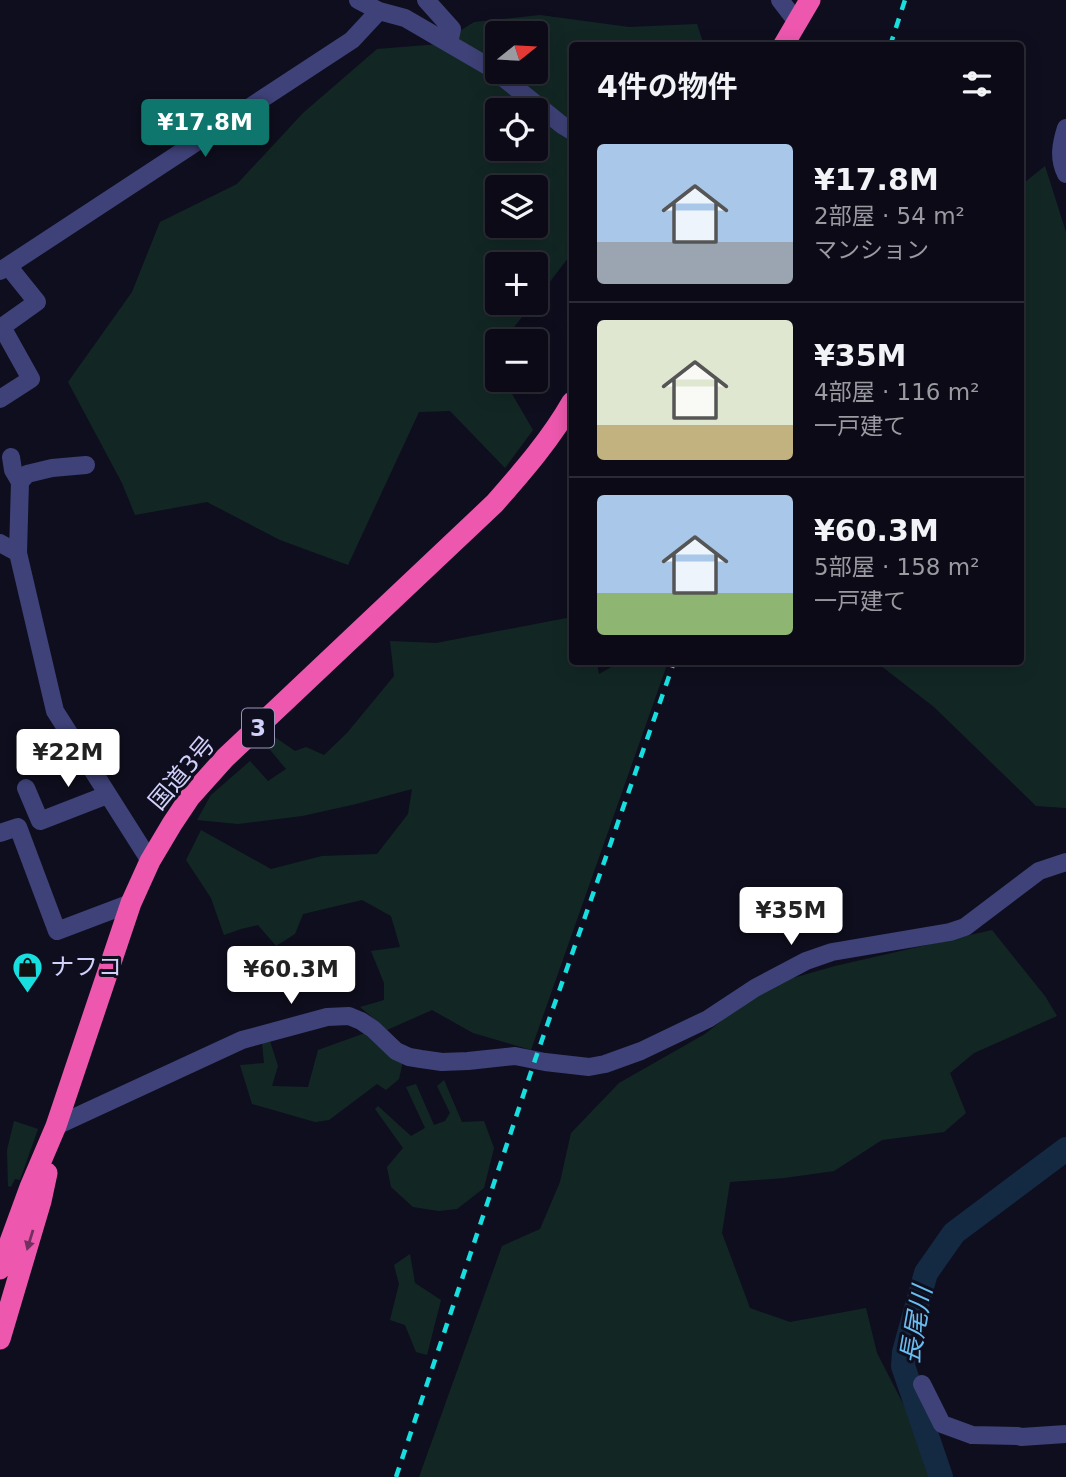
<!DOCTYPE html>
<html lang="ja">
<head>
<meta charset="utf-8">
<style>
	:root { --surface:#0b0a16; --page:#191823; --text:#f1f3f6; --muted:#9a9aa1; --line:#2b2b35; --accent:#0f766e }
	body { margin:0; font-family:"DejaVu Sans","Noto Sans JP",sans-serif; background:var(--page); color:var(--text); height:100vh; display:flex; flex-direction:column; font-size:26px; white-space:nowrap }
	* { box-sizing:border-box; margin:0 }
	p { font-size:23px; color:var(--muted) }
	.icon { flex:none; width:38px; height:38px; fill:none; stroke:currentColor; stroke-width:2; stroke-linecap:round; stroke-linejoin:round }
	.map { position:relative; flex:1; overflow:hidden }
	.panel { position:absolute; left:569px; top:42px; width:455px; height:623px; display:flex; flex-direction:column; background:var(--surface); border-radius:7px; box-shadow:0 4px 18px #0003,0 0 0 2px var(--line) }
	.panel>* { flex:none }
	.needle { width:46px; rotate:72deg }
	.fabs { position:absolute; left:485px; top:21px; display:grid; gap:14px }
	.fabs a { display:grid; place-items:center; width:63px; height:63px; border-radius:7px; background:var(--surface); box-shadow:0 4px 18px #0003,0 0 0 2px var(--line); font-size:35px }
	.price { position:absolute; translate:-50% -60px; padding:0 16px; border-radius:7px; background:#fff; color:#222; font-size:23px; line-height:46px; filter:drop-shadow(0 2px 4px #0008) }
	.price::after { content:''; position:absolute; left:50%; top:42px; width:21px; height:16px; margin-left:-10px; background:inherit; clip-path:polygon(0 0,100% 0,50% 100%) }
	.price.current { background:var(--accent); color:#fff }
	ul { padding:0; list-style:none }
	li { display:flex; align-items:center; gap:21px; height:175px; padding:0 28px }
	li+li { border-top:2px solid var(--line) }
	li span { display:grid; place-items:center; flex:none; width:196px; height:140px; border-radius:7px; color:#555 }
	li>.icon { margin-inline-start:auto }
	span .icon { width:84px; height:84px; fill:#fffc; stroke-width:1 }
	li b { font-size:30px }
	h2 { display:flex; justify-content:space-between; align-items:center; height:84px; padding:0 28px; font-size:30px }
	.map>svg:first-child { display:block }
	.green { fill:#122724; fill-rule:evenodd }
	.lines { fill:none; stroke-linecap:round; stroke-linejoin:round }
	.river { stroke:#132a42; stroke-width:24 }
	.minor { stroke:#3e4278; stroke-width:18 }
	.highway { stroke:#ed58ae; stroke-width:21 }
	.rail { stroke:#17dfdf; stroke-width:4.5; stroke-dasharray:10 9; stroke-linecap:butt }
	.oneway { fill:#732f5f }
	.labels { text-anchor:middle; stroke-width:6; stroke-linejoin:round; paint-order:stroke }
	.shield { fill:#0f0e1e; stroke:#9796b8; stroke-width:2 }
	.shield-label { font-size:23px; font-weight:bold; fill:#d1d0fa }
	.street-label { font-size:24px; fill:#d1d0fa; stroke:#0f0e1e }
	.poi-label { font-size:24px; fill:#d1d0fa; stroke:#0f0e1e; text-anchor:start }
	.water-label { font-size:26px; font-style:italic; fill:#69beef; stroke:#0f0e1e }
</style>
</head>
<body>
<div class="map">
<svg width="1066" height="1477" viewBox="0 0 1066 1477">
	<rect width="100%" height="100%" fill="#0f0e1e"/>
	<!-- green -->
	<path class="green" d="M 540,15 L 629,27 L 697,24 L 704,45 L 572,46 L 572,253 L 536,300 L 536,264 L 497,264 L 497,303 L 533,303 L 511,331 L 509,341 L 497,341 L 497,380 L 504,380 L 533,430 L 505,468 L 450,411 L 419,412 L 348,565 L 280,540 L 207,502 L 135,515 L 122,483 L 68,382 L 132,292 L 160,222 L 237,184 L 303,113 L 377,49 L 439,44 L 474,22 ZM 497,33 L 536,33 L 536,72 L 497,72 ZM 497,110 L 536,110 L 536,149 L 497,149 ZM 497,187 L 536,187 L 536,226 L 497,226 Z
		M 1045,166 L 1066,232 L 1066,808 L 1036,806 L 934,707 L 876,662 L 1020,662 L 1020,186 Z
		M 572,617 L 572,662 L 597,662 L 599,674 L 620,662 L 668,662 L 531,1050 L 473,1033 L 432,1010 L 387,1030 L 360,1007 L 384,1000 L 384,983 L 371,951 L 400,947 L 391,916 L 362,900 L 303,914 L 295,934 L 276,946 L 258,925 L 241,929 L 224,935 L 211,898 L 186,860 L 201,830 L 271,869 L 322,856 L 377,854 L 408,814 L 412,789 L 356,804 L 302,816 L 238,824 L 197,820 L 211,795 L 250,761 L 268,781 L 286,769 L 266,745 L 272,735 L 295,751 L 306,747 L 324,755 L 347,733 L 394,676 L 390,641 L 436,643 Z
		M 992,930 L 1045,996 L 1057,1016 L 974,1053 L 950,1073 L 966,1113 L 944,1132 L 882,1140 L 834,1171 L 784,1178 L 730,1182 L 722,1233 L 750,1308 L 790,1322 L 866,1308 L 877,1353 L 914,1425 L 931,1477 L 419,1477 L 502,1246 L 540,1229 L 560,1182 L 571,1133 L 619,1083 L 705,1034 L 765,986 L 835,966 Z
		M 365,1033 L 403,1061 L 399,1079 L 386,1090 L 377,1084 L 329,1120 L 315,1122 L 252,1104 L 240,1065 L 264,1063 L 262,1043 L 270,1041 L 278,1066 L 272,1086 L 308,1087 L 318,1050 Z
		M 444,1080 L 462,1122 L 484,1121 L 494,1148 L 484,1188 L 457,1209 L 439,1211 L 413,1207 L 391,1187 L 387,1167 L 403,1148 L 375,1109 L 378,1106 L 411,1136 L 425,1128 L 406,1087 L 416,1084 L 434,1125 L 445,1121 L 450,1113 L 437,1086 Z
		M 14,1121 L 38,1129 L 20,1180 L 15,1179 L 11,1187 L 8,1186 L 7,1150 Z
		M 410,1254 L 415,1283 L 441,1300 L 427,1355 L 416,1352 L 405,1325 L 390,1320 L 399,1284 L 394,1265 Z"/>
	<g class="lines">
		<!-- river -->
		<path class="river" d="M 941,1477 L 903,1366 L 904,1352 L 926,1273 L 954,1233 L 1066,1149"/>
		<!-- minor -->
		<path class="minor" d="M 358,0 L 379,11 L 405,18 L 491,68 L 562,125 L 572,131
			M 426,0 L 452,29 L 449,43
			M 780,0 L 797,22
			M 1066,128 C 1061,144 1058,158 1066,174
			M 0,271 L 352,40 L 379,11
			M 0,399 L 31,379 L 2,327 L 37,302 L 8,266
			M 11,457 L 13,470 L 20,482
			M 0,543 L 18,553 L 55,711 L 150,861
			M 18,553 L 20,482 L 27,474 L 52,468 L 86,465
			M 26,788 L 40,821 L 107,795
			M 0,833 L 18,827 L 57,931 L 131,903
			M 56,1126 L 242,1040 L 327,1017 L 349,1016 L 361,1021 L 373,1029 L 396,1051 L 409,1057 L 421,1059 L 442,1062 L 468,1061 L 515,1056 L 545,1062 L 589,1067 L 605,1064 L 641,1051 L 708,1019 L 755,988 L 806,961 L 832,952 L 950,932 L 965,927 L 1039,871 L 1066,862
			M 922,1384 L 942,1424 L 972,1435 L 1018,1436 L 1021,1437 L 1066,1434"/>
		<!-- highway -->
		<path class="highway" d="M 783,46 L 810,0
			M 0,1269 L 30,1187 L 56,1126 L 131,903 L 150,861 L 172,824 L 190,797 L 225,758 L 495,503 C 523,471 551,439 572,402
			M 0,1339 L 41,1201 L 47,1173"/>
		<!-- rail -->
		<path class="rail" d="M 890,46 L 905,0
			M 396,1477 L 535,1060 L 674,662"/>
	</g>
	<!-- one-way arrows -->
	<defs><path id="oneway-solid" d="M-6-.8H1V-3.2L6.5 0L1 3.2V.8H-6Z" transform="scale(1.75)"/></defs>
	<use class="oneway" href="#oneway-solid" transform="translate(30 1240) rotate(107)"/>
	<!-- icons -->
	<defs>
		<symbol id="shop-pin" viewBox="-11 -11 22 30"><path d="M0 17L-7.5 6A9.5 9.5 0 1 1 7.5 6Z" fill="#17dfdf" stroke="#0f0e1e"/><path d="M-5-2.5h2.3a2.7 3.5 0 0 1 5.4 0H5L5.5 6h-11ZM-1.5-2.5h3a1.5 2.3 0 0 0-3 0Z" fill="#111"/></symbol>
	</defs>
	<g fill-rule="evenodd">
		<use href="#shop-pin" x="10" y="950" width="35" height="47"/>
	</g>
	<g class="labels">
		<!-- shield labels -->
		<rect class="shield" x="242" y="708.5" width="32" height="39" rx="5"/>
		<g class="shield-label">
			<text x="258" y="736">3</text>
		</g>
		<!-- street labels -->
		<g class="street-label">
			<text transform="translate(182 773) rotate(-50)" y="8">国道3号</text>
		</g>
		<!-- poi labels -->
		<g class="poi-label">
			<text x="50" y="975">ナフコ</text>
		</g>
		<!-- water labels -->
		<g class="water-label">
			<text transform="translate(916 1325) rotate(-80)" y="9">長尾川</text>
		</g>
	</g>
</svg>
<div class="fabs">
<a><svg class="needle" viewBox="-14 -14 28 28"><path d="M0-13l5 13h-10z" fill="#e53935"/><path d="M0 13l5-13h-10z" fill="#9a9aa1"/></svg></a>
<a><svg class="icon" aria-label="locate" viewBox="0 0 24 24"><circle cx="12" cy="12" r="6"/><path d="M12 2v4M12 18v4M2 12h4M18 12h4"/></svg></a>
<a><svg class="icon" aria-label="layers" viewBox="0 0 24 24"><path d="M12 4l9 5-9 5-9-5zM3 14l9 5 9-5"/></svg></a>
<a>+</a>
<a>−</a>
</div>
<b class="price current" style="left:205px;top:159px">¥17.8M</b>
<b class="price" style="left:68px;top:789px">¥22M</b>
<b class="price" style="left:791px;top:947px">¥35M</b>
<b class="price" style="left:291px;top:1006px">¥60.3M</b>
<section class="panel">
<h2>4件の物件<svg class="icon" aria-label="filters" viewBox="0 0 24 24"><path d="M4 7h16M4 17h16"/><circle cx="9" cy="7" r="2"/><circle cx="15" cy="17" r="2"/></svg></h2>
<ul>
<li><span style="background:linear-gradient(#a9c7e8 70%,#9aa5b1 0)"><svg class="icon" aria-label="home" viewBox="0 0 24 24"><path d="M3 11l9-7 9 7M6 9v11h12V9"/></svg></span><div><b>¥17.8M</b><p>2部屋 · 54 m²</p><p>マンション</p></div></li>
<li><span style="background:linear-gradient(#dfe7d0 75%,#c2b280 0)"><svg class="icon" aria-label="home" viewBox="0 0 24 24"><path d="M3 11l9-7 9 7M6 9v11h12V9"/></svg></span><div><b>¥35M</b><p>4部屋 · 116 m²</p><p>一戸建て</p></div></li>
<li><span style="background:linear-gradient(#a9c7e8 70%,#8fb573 0)"><svg class="icon" aria-label="home" viewBox="0 0 24 24"><path d="M3 11l9-7 9 7M6 9v11h12V9"/></svg></span><div><b>¥60.3M</b><p>5部屋 · 158 m²</p><p>一戸建て</p></div></li>
</ul>
</section>
</div>
</body>
</html>
